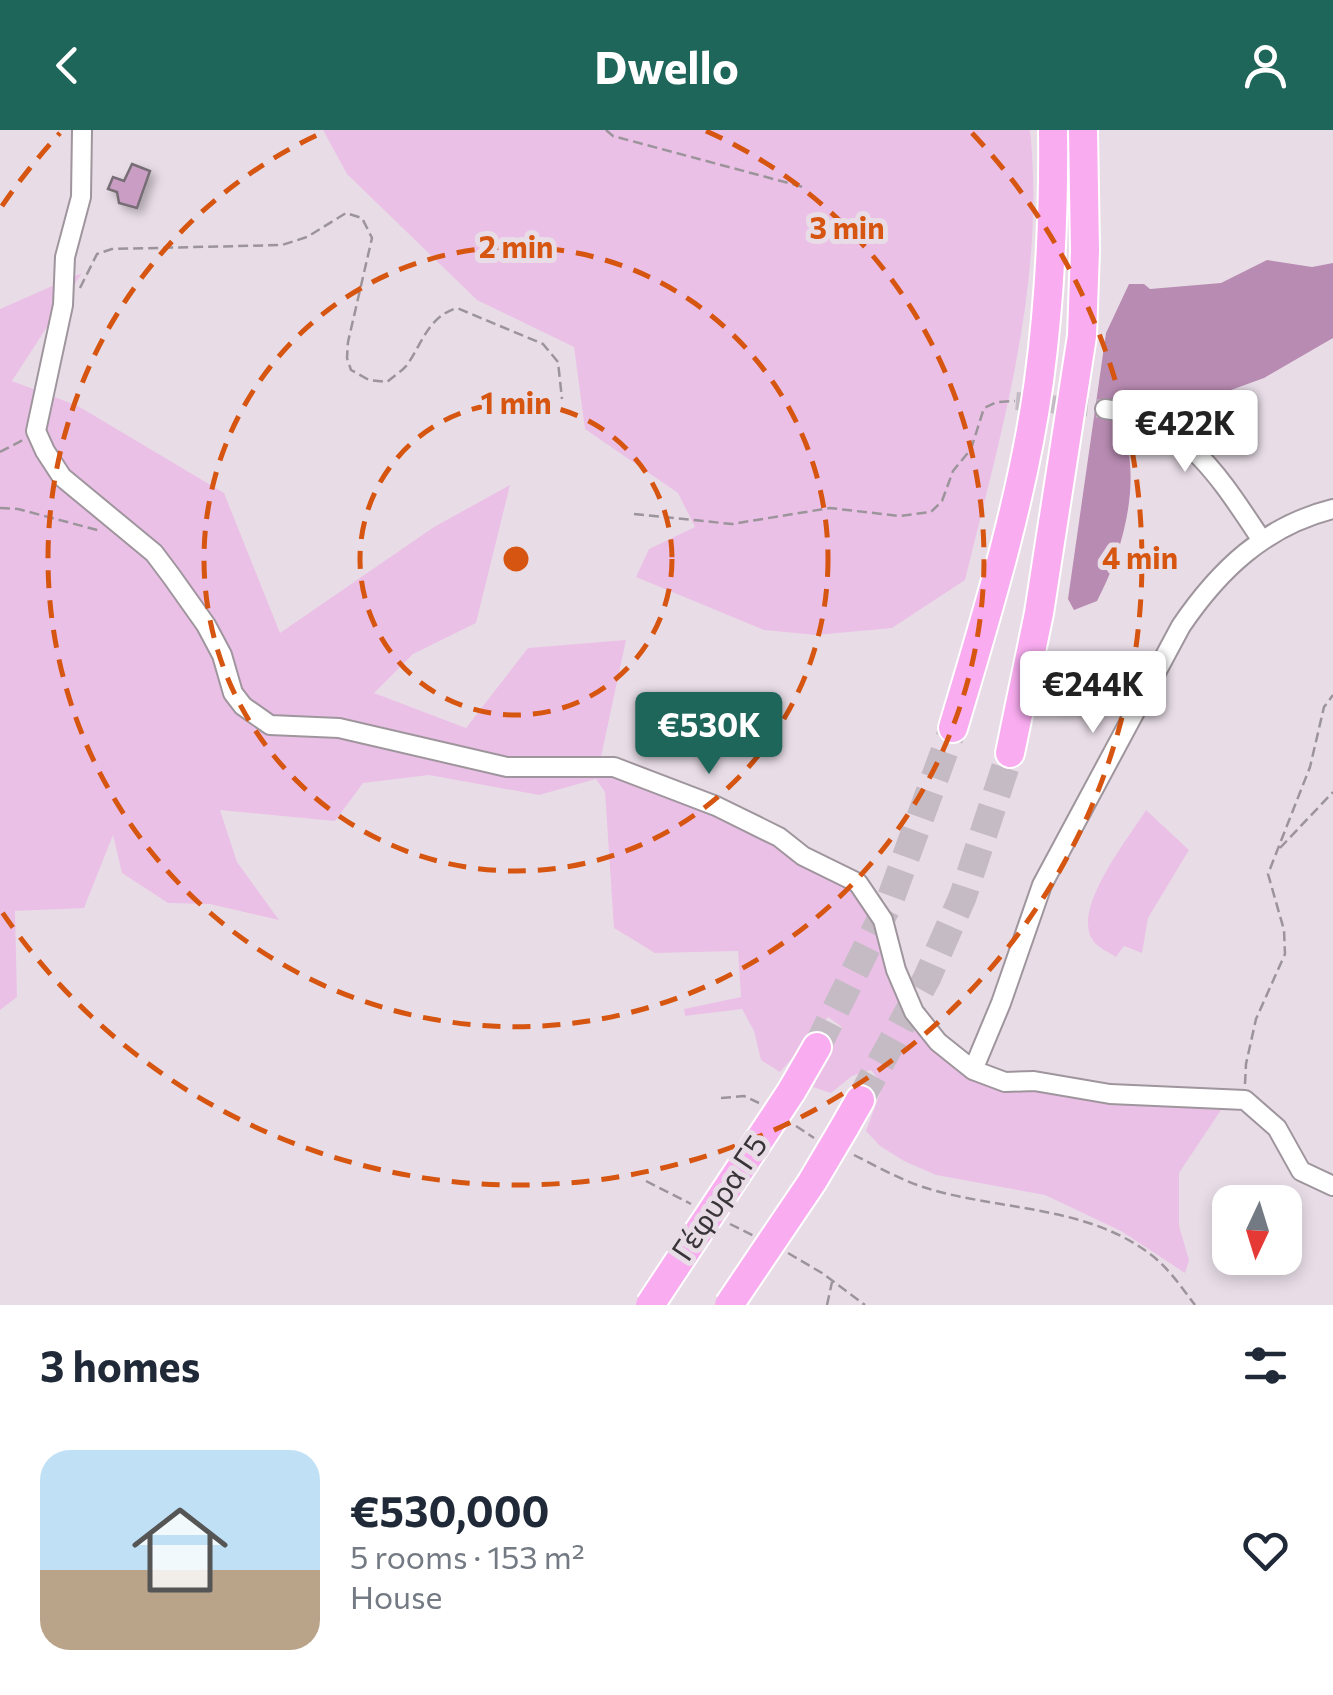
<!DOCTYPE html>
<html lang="en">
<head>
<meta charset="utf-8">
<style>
	:root { --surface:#fff; --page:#f6f6f7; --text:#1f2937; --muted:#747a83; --line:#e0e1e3; --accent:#1e655a }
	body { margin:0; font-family:Commissioner,sans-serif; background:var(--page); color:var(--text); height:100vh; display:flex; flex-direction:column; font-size:38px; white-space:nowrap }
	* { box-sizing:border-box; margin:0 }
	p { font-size:32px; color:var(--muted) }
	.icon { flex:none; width:55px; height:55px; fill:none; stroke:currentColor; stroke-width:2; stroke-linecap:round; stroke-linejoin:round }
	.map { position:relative; height:1175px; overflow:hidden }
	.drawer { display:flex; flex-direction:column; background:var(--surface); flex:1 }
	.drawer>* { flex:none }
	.needle { width:65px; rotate:184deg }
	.controls { position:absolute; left:1212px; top:1055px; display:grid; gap:20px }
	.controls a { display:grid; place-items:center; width:90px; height:90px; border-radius:20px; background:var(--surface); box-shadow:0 5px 15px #0003; font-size:50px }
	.price { position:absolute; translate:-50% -85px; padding:0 22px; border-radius:10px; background:#fff; color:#222; font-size:32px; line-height:65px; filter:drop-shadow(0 2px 5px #0008) }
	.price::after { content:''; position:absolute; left:50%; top:60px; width:30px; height:22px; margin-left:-15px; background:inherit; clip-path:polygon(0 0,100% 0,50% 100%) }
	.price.active { background:var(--accent); color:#fff }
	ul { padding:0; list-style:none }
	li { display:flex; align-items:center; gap:30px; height:250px; padding:0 40px }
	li+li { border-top:2px solid var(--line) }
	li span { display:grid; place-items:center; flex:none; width:280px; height:200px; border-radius:30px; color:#555 }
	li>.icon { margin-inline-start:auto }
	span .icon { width:120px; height:120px; fill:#fffc; stroke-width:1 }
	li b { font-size:42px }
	h2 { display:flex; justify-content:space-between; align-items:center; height:120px; padding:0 40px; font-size:42px }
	header { display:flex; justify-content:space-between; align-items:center; height:130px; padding:0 40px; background:var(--accent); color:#fff; font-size:45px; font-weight:700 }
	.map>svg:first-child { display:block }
	.green { fill:#ebc0e6 }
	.forest { fill:#b88bb2 }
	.building { fill:#ca9dc5; stroke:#776d75; stroke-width:2.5; filter:url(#shadow) }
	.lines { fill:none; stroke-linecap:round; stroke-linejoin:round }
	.minor-tunnel { stroke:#c5bbc4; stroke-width:18; stroke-dasharray:18 9; stroke-linecap:butt }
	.highway-tunnel { stroke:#c5bbc4; stroke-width:28; stroke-dasharray:28 14; stroke-linecap:butt }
	.minor-casing { stroke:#9f959d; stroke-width:22 }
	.highway-casing { stroke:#fff; stroke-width:32 }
	.path { stroke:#9c949b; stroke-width:2.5; stroke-dasharray:10 5; stroke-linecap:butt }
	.minor { stroke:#fff; stroke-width:18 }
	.highway { stroke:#f9acf0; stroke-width:28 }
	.highway-bridge-casing { stroke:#fff; stroke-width:32; stroke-linecap:butt }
	.highway-bridge { stroke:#f9acf0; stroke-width:28 }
	.ring { fill:none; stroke:#d65510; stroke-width:5; stroke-dasharray:18 12 }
	.labels { text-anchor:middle; stroke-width:10; stroke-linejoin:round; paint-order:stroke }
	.street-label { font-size:30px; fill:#383437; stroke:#e8dde7 }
	.centre { fill:#d65510; stroke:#e8dde7; stroke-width:5 }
	.ring-label { font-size:30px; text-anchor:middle; font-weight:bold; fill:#d65510; stroke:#e8dde7; stroke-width:10; stroke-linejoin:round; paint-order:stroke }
</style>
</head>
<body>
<header><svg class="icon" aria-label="back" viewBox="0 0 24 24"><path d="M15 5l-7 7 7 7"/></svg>Dwello<svg class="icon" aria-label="person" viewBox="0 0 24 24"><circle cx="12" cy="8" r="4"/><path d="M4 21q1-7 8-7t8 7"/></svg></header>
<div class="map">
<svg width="1333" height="1175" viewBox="0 0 1333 1175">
	<defs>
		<filter id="shadow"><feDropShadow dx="5" dy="5" stdDeviation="5" flood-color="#0004"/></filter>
	</defs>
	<rect width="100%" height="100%" fill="#e8dde7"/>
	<!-- green -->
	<path class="green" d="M 323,0 L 1030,0 C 1046,154 1001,302 965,450 L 892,498 L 816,505 L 764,500 L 636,447 L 649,419 L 695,397 L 678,363 L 585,299 L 574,217 L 477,170 L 347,44 Z
		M 82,143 L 12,251 L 78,276 L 224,363 L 280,503 L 434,397 L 510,355 L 476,493 L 413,524 L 374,563 L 466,598 L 528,518 L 626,510 L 598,641 L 687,670 L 854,754 L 875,786 L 906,875 L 1002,956 L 1108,972 L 1221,980 L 1179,1043 L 1179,1096 L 1189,1130 L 1185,1143 L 1121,1101 L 1045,1065 L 936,1045 L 904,1031 L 880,1016 L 866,1001 L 883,955 L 871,940 L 852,946 L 831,963 L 813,957 L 842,897 L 828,887 L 780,942 L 761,930 L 754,901 L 742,879 L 685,886 L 684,879 L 741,867 L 738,821 L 655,823 L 614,798 L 605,662 L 596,649 L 539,665 L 429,645 L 363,653 L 335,691 L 220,680 L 237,732 L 279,790 L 210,774 L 168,773 L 122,743 L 113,705 L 84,778 L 15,781 L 17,867 L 0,880 L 0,179 Z
		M 1146,680 L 1189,720 L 1148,788 L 1142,823 L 1124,816 L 1116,827 C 1110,823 1101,819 1096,814 C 1066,785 1129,708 1146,680 Z"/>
	<!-- forest -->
	<path class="forest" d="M 1267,130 L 1312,137 L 1333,133 L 1333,208 L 1264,248 L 1231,260 L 1147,264 L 1122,270 C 1119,291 1126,304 1129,325 C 1136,373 1119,429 1097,471 L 1074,480 L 1068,469 L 1106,203 L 1129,154 L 1144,154 L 1150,159 L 1221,153 Z"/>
	<!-- building -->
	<path class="building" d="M 132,34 L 150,41 L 137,78 L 119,73 L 117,62 L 108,59 L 113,47 L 124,51 Z
		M 1062,536 L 1084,542 L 1079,561 L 1086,563 L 1083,578 L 1066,573 L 1066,578 L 1048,572 L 1053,553 L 1059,554 Z"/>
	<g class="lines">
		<!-- minor-tunnel -->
		<path class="minor-tunnel" d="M 1016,271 L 1105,279"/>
		<!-- highway-tunnel -->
		<path class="highway-tunnel" d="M 817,917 L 889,773 L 953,598
			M 860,970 L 927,848 L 963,766 L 1010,623"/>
		<defs>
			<path id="minor" d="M 82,0 L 81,67 L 65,127 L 63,175 L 36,301 L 45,321 L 62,347 L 154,423 L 172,447 L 206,495 L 222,525 L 233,563 L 243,576 L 270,595 L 339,598 L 507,637 L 614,637 L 716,676 L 779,707 L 803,726 L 858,753 L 883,790 L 896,840 L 914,882 L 938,912 L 973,940 L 1005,952 L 1034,951 L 1110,964 L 1245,970 L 1277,998 L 1301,1041 L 1333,1056
				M 1105,279 C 1185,288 1220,348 1261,409
				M 973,940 L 1001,873 L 1042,755 L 1181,496 C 1219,440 1265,396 1333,379"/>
			<path id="highway" d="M 953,598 C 987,484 1023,368 1039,251 C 1050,168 1054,83 1053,0
				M 1010,623 L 1039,483 L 1082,206 L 1085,120 L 1083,0
				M 791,962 L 817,917
				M 844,998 L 860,970"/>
		</defs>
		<!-- minor casing -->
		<use href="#minor" class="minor-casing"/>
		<!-- highway casing -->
		<use href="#highway" class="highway-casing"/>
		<!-- path -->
		<path class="path" d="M 606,0 L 613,6 L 807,58
			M 80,158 L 97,124 L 112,119 L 282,115 L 307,107 L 346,83 L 362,88 L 372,108 L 348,212 L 347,228 L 351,240 L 369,250 L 387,252 C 394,246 402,241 407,235 C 423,212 428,187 457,178 L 543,214 L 558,232 L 562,269
			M 0,322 L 23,310
			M 0,378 L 18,379 L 101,401
			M 634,384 L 732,394 L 830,378 L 899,386 L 931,382 L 942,371 L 953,341 L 971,319 L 984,278 L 997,272 L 1015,271
			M 1280,718 L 1333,662
			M 1245,954 L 1246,934 L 1256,889 L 1285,824 L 1284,800 L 1268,744 L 1310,637 L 1324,577 L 1333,565
			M 721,968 L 744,966 L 759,973
			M 796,996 L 814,1008
			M 854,1025 C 876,1036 899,1049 923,1057 C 997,1081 1084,1074 1150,1124 C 1169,1138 1181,1157 1195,1175
			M 646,1051 L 691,1074
			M 730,1094 L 754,1106
			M 788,1123 L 822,1143 L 865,1175
			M 827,1175 L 832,1152"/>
		<!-- minor -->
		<use href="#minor" class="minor"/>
		<!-- highway -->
		<use href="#highway" class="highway"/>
		<defs>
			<path id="highway-bridge" d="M 650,1175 L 791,962
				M 729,1175 L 812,1052 L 844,998"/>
		</defs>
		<!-- highway-bridge casing -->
		<use href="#highway-bridge" class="highway-bridge-casing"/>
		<!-- highway-bridge -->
		<use href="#highway-bridge" class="highway-bridge"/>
	</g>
	<!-- distance rings -->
	<g class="ring">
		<circle cx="516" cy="429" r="156"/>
		<circle cx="516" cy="429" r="312"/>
		<path d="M706 1A468 468 0 1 1 326 1"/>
		<path d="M2 76A624 624 0 0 1 60 3M972 3A624 624 0 1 1 2 782"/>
	</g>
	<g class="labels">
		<!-- street labels -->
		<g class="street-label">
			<text transform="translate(720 1068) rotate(-56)" y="10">Γέφυρα Γ5</text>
		</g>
	</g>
	<circle cx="516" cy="429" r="15" class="centre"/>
	<g class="ring-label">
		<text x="847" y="109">3 min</text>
		<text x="516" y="128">2 min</text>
		<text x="516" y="284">1 min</text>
		<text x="1140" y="439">4 min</text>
	</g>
</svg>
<div class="controls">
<a><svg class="needle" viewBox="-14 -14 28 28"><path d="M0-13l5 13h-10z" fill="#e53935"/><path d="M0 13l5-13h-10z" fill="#747a83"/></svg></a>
</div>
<b class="price" style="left:1185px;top:345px">€422K</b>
<b class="price" style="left:1093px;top:606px">€244K</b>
<b class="price active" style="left:709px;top:647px">€530K</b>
</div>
<section class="drawer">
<h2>3 homes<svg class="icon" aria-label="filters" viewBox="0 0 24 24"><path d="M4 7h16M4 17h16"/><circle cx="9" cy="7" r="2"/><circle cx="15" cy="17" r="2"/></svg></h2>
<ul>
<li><span style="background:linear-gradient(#bfe0f5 60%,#b9a48a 0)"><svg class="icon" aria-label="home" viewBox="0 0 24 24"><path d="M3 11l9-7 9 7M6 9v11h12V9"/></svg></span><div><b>€530,000</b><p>5 rooms · 153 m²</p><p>House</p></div><svg class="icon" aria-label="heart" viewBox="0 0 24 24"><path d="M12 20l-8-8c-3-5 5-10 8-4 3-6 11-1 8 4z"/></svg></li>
</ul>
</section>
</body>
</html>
